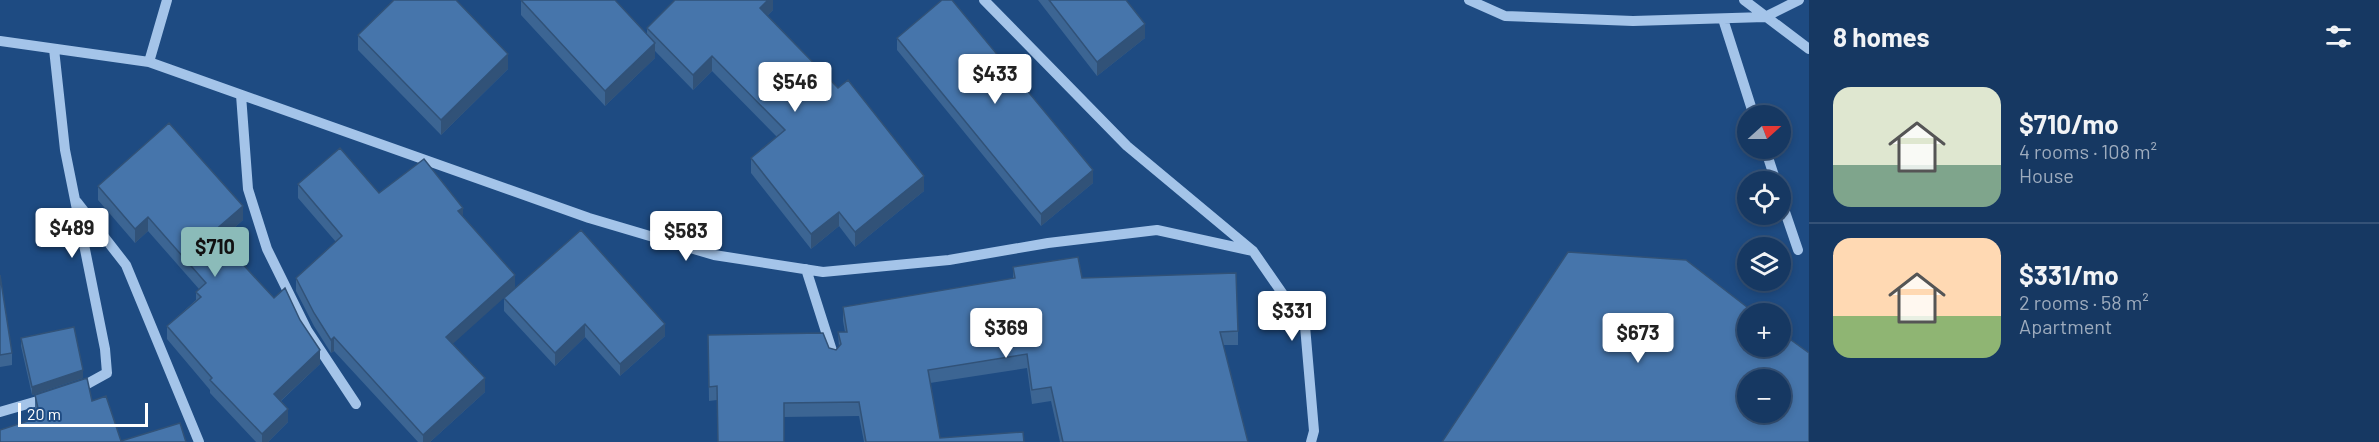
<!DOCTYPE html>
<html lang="en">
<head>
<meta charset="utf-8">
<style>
	:root { --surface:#163862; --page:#1f3f68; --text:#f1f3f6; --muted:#9eacbe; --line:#355277; --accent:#8bbbb9 }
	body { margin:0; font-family:Barlow,sans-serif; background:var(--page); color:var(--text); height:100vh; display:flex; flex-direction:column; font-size:22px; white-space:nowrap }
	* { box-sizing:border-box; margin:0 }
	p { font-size:20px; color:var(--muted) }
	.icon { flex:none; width:33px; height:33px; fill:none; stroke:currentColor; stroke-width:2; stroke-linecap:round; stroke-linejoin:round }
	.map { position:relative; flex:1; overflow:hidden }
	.drawer { display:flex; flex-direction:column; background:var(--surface); width:570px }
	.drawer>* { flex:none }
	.needle { width:39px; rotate:69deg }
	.fabs { position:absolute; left:1737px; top:105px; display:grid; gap:12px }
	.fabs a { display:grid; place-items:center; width:54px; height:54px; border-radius:50%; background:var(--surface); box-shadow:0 3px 9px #0003,0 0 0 2px var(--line); font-size:30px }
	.scale { position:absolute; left:18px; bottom:15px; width:130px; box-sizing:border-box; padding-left:6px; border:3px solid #fff; border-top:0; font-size:16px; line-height:21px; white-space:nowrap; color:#fff; -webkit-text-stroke:4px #1e4b82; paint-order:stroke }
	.price { position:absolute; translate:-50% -51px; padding:0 14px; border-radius:6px; background:#fff; color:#222; font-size:20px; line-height:39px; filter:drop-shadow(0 2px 3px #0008) }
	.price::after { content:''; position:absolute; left:50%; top:36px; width:18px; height:14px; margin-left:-9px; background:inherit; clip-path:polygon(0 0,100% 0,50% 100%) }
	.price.current { background:var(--accent); color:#111 }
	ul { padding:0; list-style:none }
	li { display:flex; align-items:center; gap:18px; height:150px; padding:0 24px }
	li+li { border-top:2px solid var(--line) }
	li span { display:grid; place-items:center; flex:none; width:168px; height:120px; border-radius:18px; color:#555 }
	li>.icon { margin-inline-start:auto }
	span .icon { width:72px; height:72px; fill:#fffc; stroke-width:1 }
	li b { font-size:26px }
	h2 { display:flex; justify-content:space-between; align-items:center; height:72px; padding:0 24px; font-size:26px }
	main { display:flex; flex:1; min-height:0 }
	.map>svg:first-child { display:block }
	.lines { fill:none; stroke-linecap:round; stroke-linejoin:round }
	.minor { stroke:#a4c4e9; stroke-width:10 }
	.wall { fill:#3c6593 }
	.shaded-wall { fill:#315278 }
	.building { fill:#4675ab; stroke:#315278; stroke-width:1.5; fill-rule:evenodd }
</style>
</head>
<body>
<main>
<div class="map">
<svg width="1809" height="442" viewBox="0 0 1809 442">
	<rect width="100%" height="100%" fill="#1e4b82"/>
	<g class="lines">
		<!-- minor -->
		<path class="minor" d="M 984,0 L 1127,146 L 1253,251 L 1305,326 L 1314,431 L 1311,442
			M 1469,0 L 1505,16 L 1633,21 L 1765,17 L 1799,0
			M 1744,0 L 1809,49
			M 1723,19 L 1754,116
			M 0,41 L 149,62 L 589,218 L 714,255 L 823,272 L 949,260 L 1048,243 L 1157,230 L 1253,251
			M 54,49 L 65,150 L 105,349 L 107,373 L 78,389
			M 149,62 L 167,0
			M 241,95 L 248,189 L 267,249 L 307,330 L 356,404
			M 1765,148 L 1776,182
			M 1780,197 L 1798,250
			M 77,202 L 126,265 L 199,442
			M 806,269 L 834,357
			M 0,412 L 48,398"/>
	</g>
	<!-- wall -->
	<path class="wall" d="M 521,0 L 647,34 L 647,28 L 773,0 L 773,10 L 767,16 L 924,191 L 855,247 L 839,226 L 811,249 L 751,173 L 751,158 L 777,137 L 712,71 L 693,90 L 655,51 L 655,58 L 605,106 L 521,15 Z
		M 1038,0 L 1126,0 L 1145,38 L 1097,76 Z
		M 358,35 L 508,69 L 441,135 L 358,50 Z
		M 897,38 L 1093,183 L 1041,226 L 897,50 Z
		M 298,184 L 453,344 L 485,392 L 430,442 L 418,442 L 334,351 L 331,353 L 314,326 L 296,291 L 296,278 L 336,242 L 298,198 Z
		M 98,186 L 243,220 L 220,240 L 320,364 L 281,401 L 288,422 L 268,442 L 256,442 L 210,393 L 210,390 L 167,339 L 167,326 L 196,300 L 196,292 L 199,289 L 148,231 L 135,243 L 98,200 Z
		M 1013,267 L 1082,278 L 1238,331 L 1238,345 L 1223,345 L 1248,442 L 1060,442 L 1051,401 L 1032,404 L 1027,368 L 930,383 L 940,438 L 1024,442 L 864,442 L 859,416 L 784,417 L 717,400 L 709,401 L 708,335 L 829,348 L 836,350 L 839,347 L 838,332 L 845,332 L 843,321 L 843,307 L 1013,279 Z
		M 0,275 L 12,353 L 12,365 L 0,367 Z
		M 504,298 L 665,336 L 620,376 L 585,337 L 555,366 L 504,311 Z
		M 21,338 L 83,378 L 32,395 L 21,346 Z
		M 35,395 L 92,401 L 121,441 L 0,442 L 37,418 L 35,410 Z"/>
	<!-- shaded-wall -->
	<path class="shaded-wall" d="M 768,0 L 773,0 L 773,10 L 760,23 L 760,8 Z
		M 1145,24 L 1145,38 L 1097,76 L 1097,62 Z
		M 655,43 L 655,58 L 605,106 L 605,91 Z
		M 508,54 L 508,69 L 441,135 L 441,120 Z
		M 712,56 L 712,71 L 693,90 L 693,75 Z
		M 1093,170 L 1093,183 L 1041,226 L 1041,214 Z
		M 924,176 L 924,191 L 855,247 L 855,232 Z
		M 243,206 L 243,220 L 213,246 L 213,232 Z
		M 463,208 L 463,221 L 458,211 Z
		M 839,212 L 839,226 L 811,249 L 811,234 Z
		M 148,217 L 148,231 L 135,243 L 135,229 Z
		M 515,275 L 515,288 L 446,350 L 446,337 Z
		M 585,324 L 585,337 L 555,366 L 555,353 Z
		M 665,324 L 665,336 L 620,376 L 620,364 Z
		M 334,337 L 334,351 L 331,353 L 331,340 Z
		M 320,350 L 320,364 L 274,407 L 274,394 Z
		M 83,370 L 83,378 L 32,395 L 32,387 Z
		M 485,378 L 485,392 L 430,442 L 423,442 L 423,435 Z
		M 288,409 L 288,422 L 268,442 L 262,442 L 262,434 Z"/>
	<!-- building -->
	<path class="building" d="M 394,0 L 456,0 L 508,54 L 441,120 L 358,35 Z
		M 521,0 L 615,0 L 655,43 L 605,91 Z
		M 675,0 L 768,0 L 760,8 L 838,88 L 848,80 L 924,176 L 855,232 L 839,212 L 811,234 L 751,158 L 785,130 L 712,56 L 693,75 L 647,28 Z
		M 942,0 L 952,0 L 1093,170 L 1041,214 L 897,38 Z
		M 1049,0 L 1126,0 L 1145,24 L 1097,62 Z
		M 169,123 L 243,206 L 213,232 L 274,298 L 285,288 L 300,320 L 320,350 L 274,394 L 288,409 L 262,434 L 210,380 L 212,378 L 167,326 L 201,297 L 196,292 L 206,283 L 148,217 L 135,229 L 98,186 Z
		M 340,148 L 379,193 L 424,159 L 463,208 L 458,211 L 515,275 L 446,337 L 485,378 L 423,435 L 334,337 L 331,340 L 314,313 L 296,278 L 342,236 L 298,184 Z
		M 581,230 L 665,324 L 620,364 L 585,324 L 555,353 L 504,298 Z
		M 1568,252 L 1686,260 L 1756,314 L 1748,314 L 1748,346 L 1780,346 L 1780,332 L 1809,353 L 1809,442 L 1442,442 ZM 1748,380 L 1780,380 L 1780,412 L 1748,412 Z
		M 1078,257 L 1082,278 L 1236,273 L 1238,331 L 1220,332 L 1248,442 L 1063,442 L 1051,387 L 1032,390 L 1027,354 L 928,370 L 940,438 L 1023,432 L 1024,442 L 866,442 L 859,402 L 784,403 L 784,442 L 718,442 L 717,386 L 709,387 L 708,335 L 823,333 L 829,348 L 836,350 L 841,344 L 838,332 L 847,332 L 843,307 L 1015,278 L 1013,267 Z
		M 0,275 L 12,353 L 0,355 Z
		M 74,327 L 83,370 L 32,387 L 21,338 Z
		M 87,378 L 92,401 L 106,396 L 121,441 L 180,423 L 186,442 L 0,442 L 0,430 L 40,417 L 35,395 Z"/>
</svg>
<div class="fabs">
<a><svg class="needle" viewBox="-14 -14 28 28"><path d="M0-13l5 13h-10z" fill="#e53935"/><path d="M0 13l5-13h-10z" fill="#9eacbe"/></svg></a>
<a><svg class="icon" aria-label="locate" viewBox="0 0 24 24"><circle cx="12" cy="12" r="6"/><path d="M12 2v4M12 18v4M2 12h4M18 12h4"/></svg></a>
<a><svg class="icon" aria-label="layers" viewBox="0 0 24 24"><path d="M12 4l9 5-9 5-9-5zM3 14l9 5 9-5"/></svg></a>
<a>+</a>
<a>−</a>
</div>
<div class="scale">20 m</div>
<b class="price" style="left:995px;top:105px">$433</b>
<b class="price" style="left:795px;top:113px">$546</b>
<b class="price" style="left:72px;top:259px">$489</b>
<b class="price" style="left:686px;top:262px">$583</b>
<b class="price current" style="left:215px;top:278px">$710</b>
<b class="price" style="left:1292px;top:342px">$331</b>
<b class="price" style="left:1006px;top:359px">$369</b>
<b class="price" style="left:1638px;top:364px">$673</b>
</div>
<section class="drawer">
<h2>8 homes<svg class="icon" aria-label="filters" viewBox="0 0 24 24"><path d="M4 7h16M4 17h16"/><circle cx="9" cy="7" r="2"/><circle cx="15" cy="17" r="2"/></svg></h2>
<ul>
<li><span style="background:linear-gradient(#dfe7d0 65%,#7fa58c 0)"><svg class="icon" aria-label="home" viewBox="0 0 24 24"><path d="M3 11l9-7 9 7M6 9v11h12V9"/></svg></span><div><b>$710/mo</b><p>4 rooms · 108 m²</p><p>House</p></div></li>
<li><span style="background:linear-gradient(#ffd9b3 65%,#8fb573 0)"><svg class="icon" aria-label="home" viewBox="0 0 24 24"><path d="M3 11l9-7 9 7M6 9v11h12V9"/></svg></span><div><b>$331/mo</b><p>2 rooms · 58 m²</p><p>Apartment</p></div></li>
</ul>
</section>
</main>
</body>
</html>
